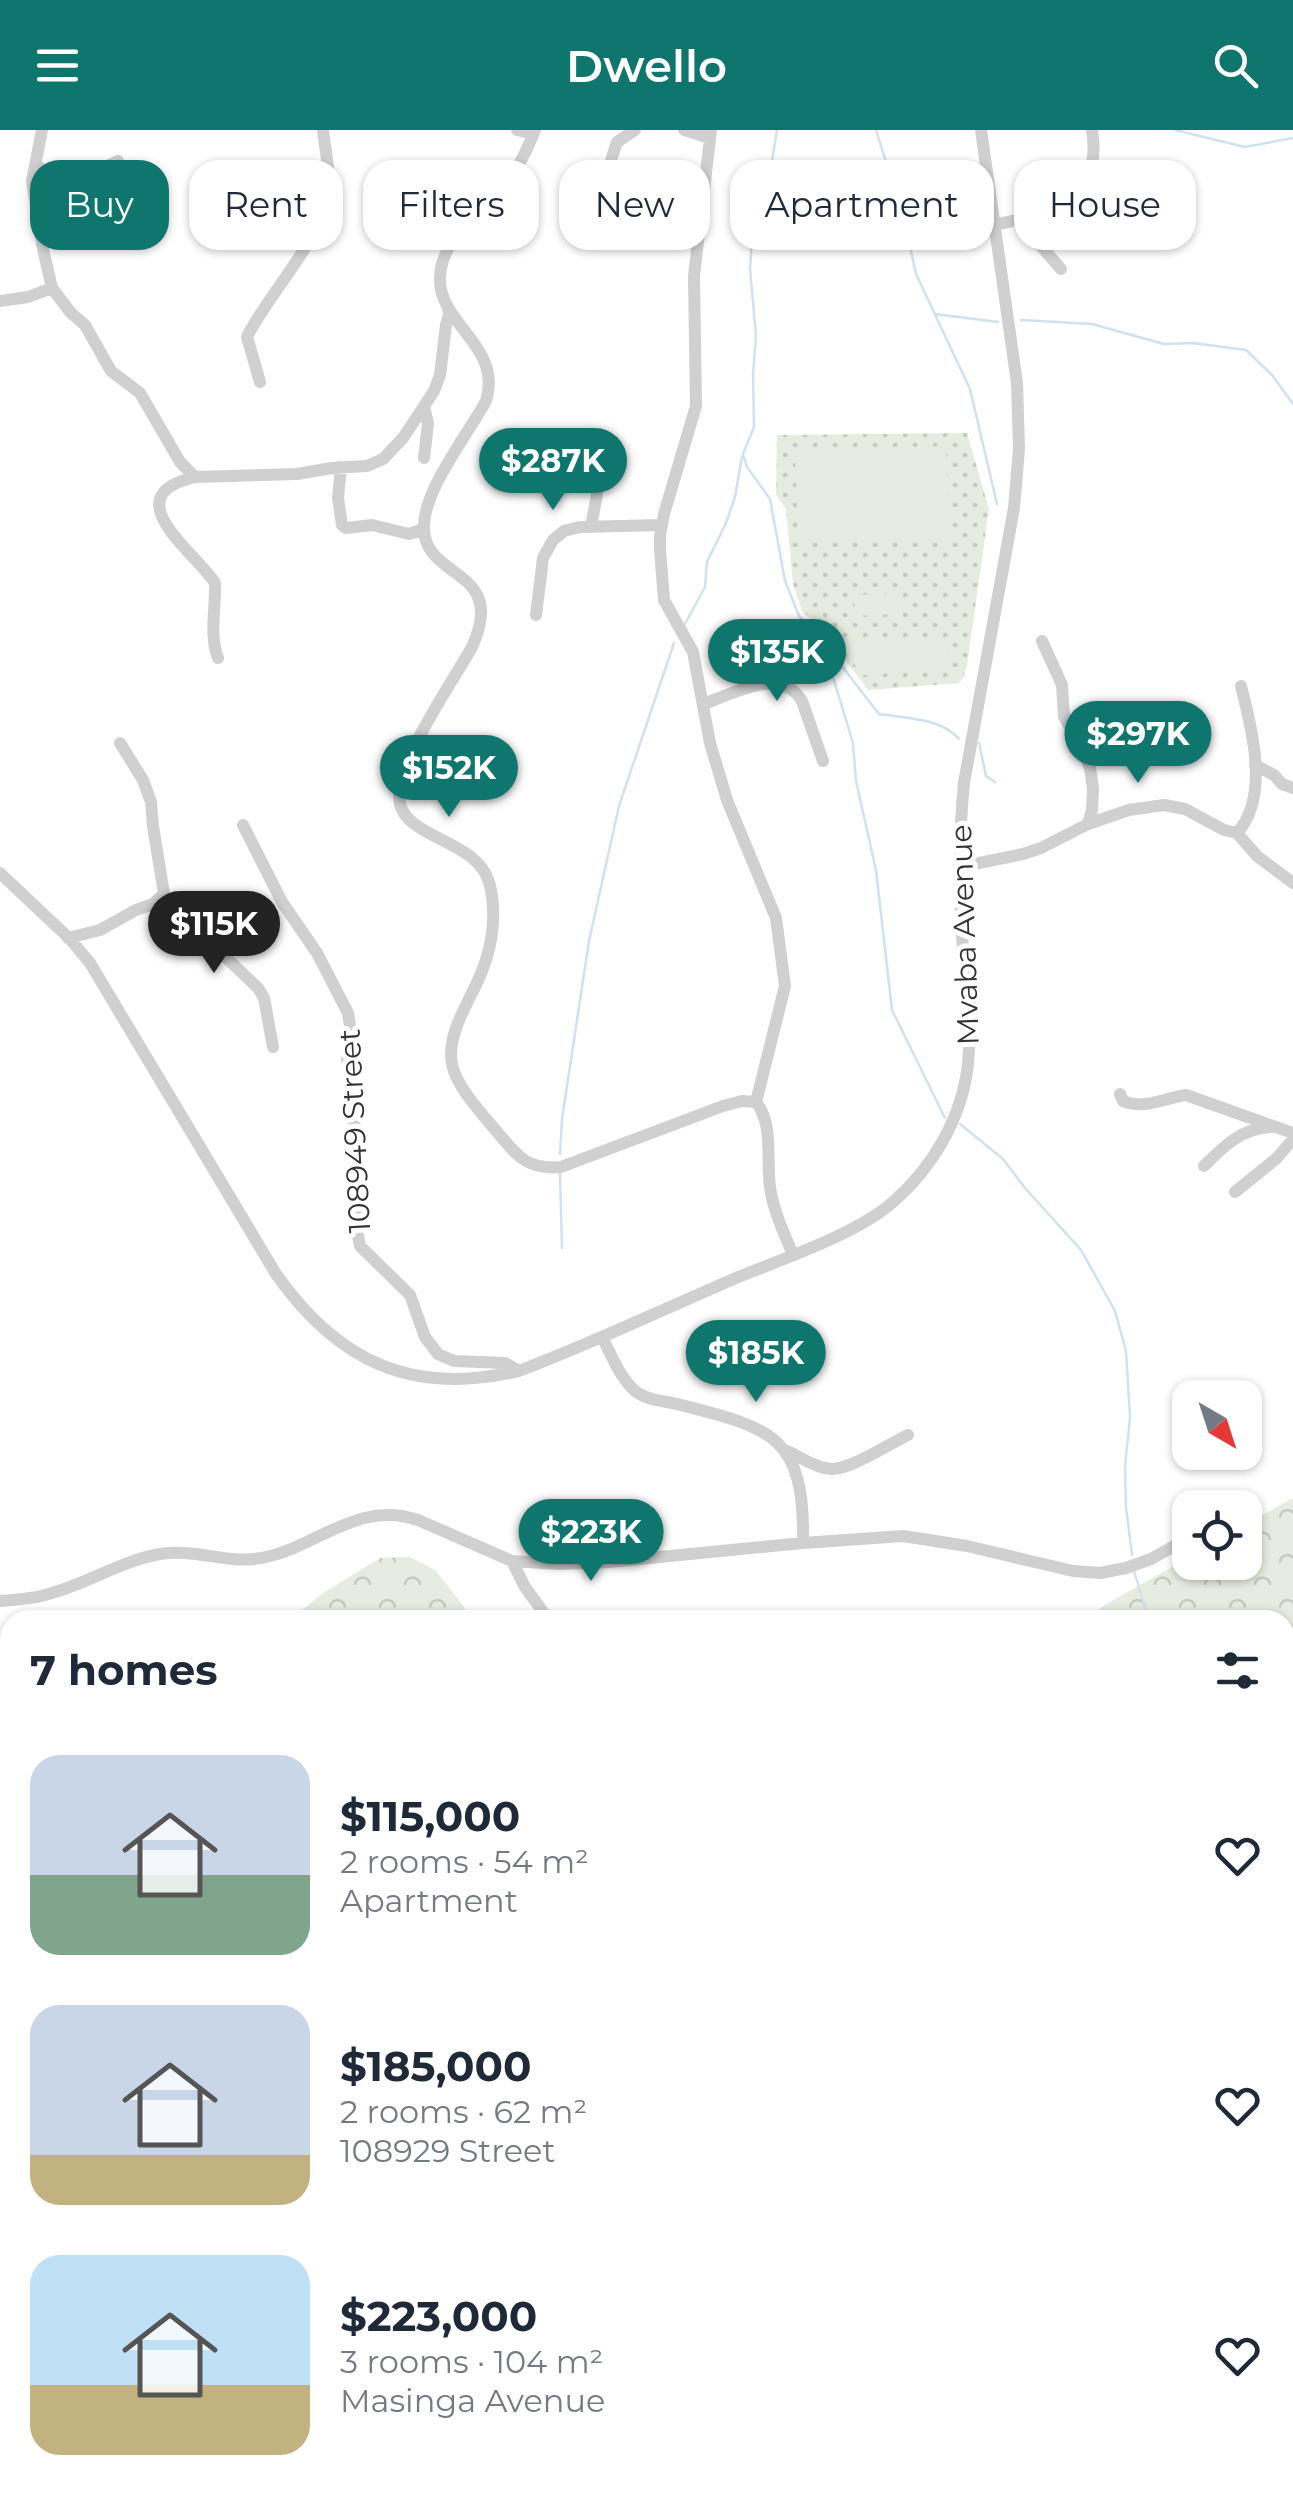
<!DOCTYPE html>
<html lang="en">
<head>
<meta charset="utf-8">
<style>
	:root { --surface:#fff; --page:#f2f2f3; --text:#1f2937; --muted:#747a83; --accent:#0f766e }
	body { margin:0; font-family:Montserrat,sans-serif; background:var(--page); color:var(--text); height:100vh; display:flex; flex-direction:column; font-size:38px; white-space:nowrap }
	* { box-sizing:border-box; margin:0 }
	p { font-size:32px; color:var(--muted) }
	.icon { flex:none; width:55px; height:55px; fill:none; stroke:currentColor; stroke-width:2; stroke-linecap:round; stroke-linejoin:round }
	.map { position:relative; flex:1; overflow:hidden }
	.sheet { position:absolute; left:0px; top:1480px; width:1295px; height:892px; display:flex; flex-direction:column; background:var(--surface); border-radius:30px 30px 0 0; box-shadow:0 2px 8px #0004 }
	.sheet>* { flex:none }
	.hud { position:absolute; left:30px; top:30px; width:1235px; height:90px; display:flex; gap:20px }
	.needle { width:65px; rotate:141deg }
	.tools { position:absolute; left:1172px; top:1250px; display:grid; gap:20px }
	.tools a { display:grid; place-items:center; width:90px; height:90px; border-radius:20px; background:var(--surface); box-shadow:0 2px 8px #0004; font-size:50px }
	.price { position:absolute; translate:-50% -85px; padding:0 22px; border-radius:35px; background:var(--accent); color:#fff; font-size:32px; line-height:65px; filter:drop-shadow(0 2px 5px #0008) }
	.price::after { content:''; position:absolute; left:50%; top:60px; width:30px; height:22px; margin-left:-15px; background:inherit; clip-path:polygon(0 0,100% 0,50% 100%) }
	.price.active { background:#222; color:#fff }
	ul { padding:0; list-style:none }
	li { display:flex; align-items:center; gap:30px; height:250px; padding:0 30px }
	li span { display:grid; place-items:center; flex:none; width:280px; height:200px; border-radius:30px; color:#555 }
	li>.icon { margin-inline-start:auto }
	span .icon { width:120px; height:120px; fill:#fffc; stroke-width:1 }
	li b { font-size:42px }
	h2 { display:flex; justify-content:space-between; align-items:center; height:120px; padding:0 30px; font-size:42px }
	.tag { padding:0 35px; border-radius:30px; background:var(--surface); box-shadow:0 2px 8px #0004; font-size:35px; line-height:90px }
	.tag.active { background:var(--accent); color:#fff }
	header { display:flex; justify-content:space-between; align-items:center; height:130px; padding:0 30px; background:var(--accent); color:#fff; font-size:45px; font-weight:600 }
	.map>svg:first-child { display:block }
	.green { fill:url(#green-dots) }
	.forest { fill:url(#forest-crowns) }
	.pitch { fill:#e6ecdf }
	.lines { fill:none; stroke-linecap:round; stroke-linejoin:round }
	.stream { stroke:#cfe2ee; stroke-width:2.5 }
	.minor { stroke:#d0d0d0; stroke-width:12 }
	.major { stroke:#ababab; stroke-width:15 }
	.labels { text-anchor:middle; stroke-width:10; stroke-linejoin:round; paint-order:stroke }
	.street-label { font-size:30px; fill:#333; stroke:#fff }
</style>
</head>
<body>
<header><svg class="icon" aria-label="menu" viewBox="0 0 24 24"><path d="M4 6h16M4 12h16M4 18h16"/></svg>Dwello<svg class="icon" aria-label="search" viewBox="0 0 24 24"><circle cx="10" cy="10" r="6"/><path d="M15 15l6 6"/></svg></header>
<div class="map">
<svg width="1293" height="2371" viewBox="0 0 1293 2371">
	<defs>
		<pattern id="green-dots" width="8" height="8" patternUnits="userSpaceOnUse" patternTransform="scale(2.5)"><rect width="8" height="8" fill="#e6ecdf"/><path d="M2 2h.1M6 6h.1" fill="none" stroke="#c6cbc0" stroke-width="1.8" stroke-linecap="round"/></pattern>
		<pattern id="forest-crowns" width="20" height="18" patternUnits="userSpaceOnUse" patternTransform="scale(2.5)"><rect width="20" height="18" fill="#e6ecdf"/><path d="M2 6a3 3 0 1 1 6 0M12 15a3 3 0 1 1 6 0" fill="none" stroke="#c6cbc0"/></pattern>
	</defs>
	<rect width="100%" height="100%" fill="#fff"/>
	<!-- green -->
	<path class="green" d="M 967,303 L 989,379 L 967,535 L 963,548 L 959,553 L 868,560 L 824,502 L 802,481 L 793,454 L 786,379 L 776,365 L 777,305 Z"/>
	<!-- forest -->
	<path class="forest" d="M 1293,1368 L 1293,1832 L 1285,1831 L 1285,1490 L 1084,1490 L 1108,1473 L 1190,1427 L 1190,1432 L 1245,1432 L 1245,1395 Z
		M 410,1427 L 435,1440 L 462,1474 L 471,1490 L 290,1490 L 323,1463 L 380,1428 Z"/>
	<!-- pitch -->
	<path class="pitch" d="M 946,316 L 948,407 L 798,411 L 795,320 Z
		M 897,463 L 898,484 L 855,486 L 854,465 Z
		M 836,508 L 948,508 L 947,533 L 942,540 L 862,545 Z"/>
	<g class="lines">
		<!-- stream -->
		<path class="stream" d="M 777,0 L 769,49 L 754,81 L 750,139 L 756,206 L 753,244 L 754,297 L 743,324 L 747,337 L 770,369 L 785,451 L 799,486 L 822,508 L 826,523 L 841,535 L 879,584 C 905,588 941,588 959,609
			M 876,0 L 904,90 L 916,144 L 970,259 L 997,374
			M 1175,0 L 1245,17 L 1293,8
			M 935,184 L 998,192
			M 1021,190 L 1092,194 L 1164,214 L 1193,213 L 1246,220 L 1272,245 L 1293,274
			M 685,494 L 705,457 L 707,432 L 726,393 L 735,367 L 742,327
			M 826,524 L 853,613 L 856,651 L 876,740 L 892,880 L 945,988
			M 979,613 L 986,646 L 995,652
			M 960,994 L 1003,1029 L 1025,1058 L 1081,1120 L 1115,1181 L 1126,1221 L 1130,1287 L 1125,1337 L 1126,1377 L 1132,1425
			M 560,1024 L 562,989 L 589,811 L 619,676 L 674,513
			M 560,1044 L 562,1118
			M 1134,1441 L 1149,1490
			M 102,2371 L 103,2362"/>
		<!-- minor -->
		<path class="minor" d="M 42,0 L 32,51 L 43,119 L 52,158 L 71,183 L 85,195 L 111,241 L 140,263 L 180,332 L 195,347 L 297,344 L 332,338 L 367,336 L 383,329 L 403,308 L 434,261 L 440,245 L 446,195 L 449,185 L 448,177
			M 517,0 L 533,4
			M 535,0 C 529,14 524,29 514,41 C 490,69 441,107 440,147 C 438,195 503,215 486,271 C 468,304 425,358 424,395 C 421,451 509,436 472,517 C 452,553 399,628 399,667 C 400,709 475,707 489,752 C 497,781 493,814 482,841 C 471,870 446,902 452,934 C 456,957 484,986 498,1003 C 518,1027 528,1040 561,1037 L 723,976 L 742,971 L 756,972 C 774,995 766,1029 770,1057 C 773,1080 784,1103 793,1125
			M 684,0 L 710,8
			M 711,0 L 694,146 L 696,276 L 664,384 L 660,406 L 660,419 L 664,470 L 693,522 L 710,613 L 727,670 L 776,788 L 785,856 L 756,972
			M 36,33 C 59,65 68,67 106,73
			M 53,54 L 88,45 L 118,31
			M 588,64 L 601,54 L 605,49 L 617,12 L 635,0
			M 268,68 L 267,83 L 270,90 L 294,104 L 312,103
			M 1064,73 L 1130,83 L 1151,97 L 1179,108
			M 1028,88 L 1040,115 L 1061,139
			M 995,95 C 1049,83 1104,69 1092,0
			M 0,171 L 28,167 L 52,158
			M 260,252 L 247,207 C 268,164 323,108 328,63 C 331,42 325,21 323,0
			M 424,276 L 428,294 L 424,328
			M 341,337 L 338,368 L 342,395 L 346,398 L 372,395 L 409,404 L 424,399
			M 195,347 C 113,366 195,422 215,453 C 216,477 209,505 218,528
			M 591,397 L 606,314
			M 536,485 L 543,428 L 553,410 L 564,401 L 580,397 L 661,395
			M 1042,511 L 1062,555 L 1064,587 L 1081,615 L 1090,638 L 1093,658 L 1092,680 L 1088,694
			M 703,574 C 733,564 781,535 802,571 L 823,631
			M 1255,635 L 1274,645 L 1282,654 L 1293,658
			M 243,695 L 282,772 L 317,823 L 348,883 L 350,896 L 347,927 L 359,1037 L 357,1100 L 360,1116 L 410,1165 L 425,1207 L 438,1224 L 454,1231 L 505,1233 L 519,1241
			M 1237,703 C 1270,667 1252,599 1241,556
			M 959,737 L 1023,724 L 1041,718 L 1088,694 L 1129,680 L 1164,675 L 1185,679 L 1224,700 L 1237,703 L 1257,726 L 1293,753
			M 0,743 L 70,809 L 90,833 L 276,1144 C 338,1232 412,1266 519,1241 C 593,1213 664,1179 736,1148 C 782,1129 857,1104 893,1072 C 933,1037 962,988 968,934 C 972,892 965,847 962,805 C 959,754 959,703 964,653 L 1014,378 L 1019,319 L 1017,253 L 981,0
			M 156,771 L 180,784 L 258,858 L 264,868 L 273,917
			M 68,808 L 100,800 L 136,780 L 153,774 L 164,764 L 153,696 L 151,672 L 143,650 L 120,613
			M 1120,964 L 1123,971 C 1144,980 1164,968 1186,965 L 1293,1003
			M 1204,1036 C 1224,1016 1242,998 1271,997
			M 1235,1062 L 1277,1028 L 1293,1009
			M 602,1207 C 611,1224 619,1246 634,1260 C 645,1270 663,1271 677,1274 C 772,1298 805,1305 803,1413
			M 787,1321 C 800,1327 818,1339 833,1339 C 853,1338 889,1314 908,1305
			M 512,1431 L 525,1457 L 549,1490
			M 0,1471 C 15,1470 31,1469 45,1465 C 85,1455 120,1431 160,1424 C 196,1418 231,1436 266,1427 C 320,1415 358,1370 418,1390 L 512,1431 L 559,1434 L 609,1432 L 803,1413 L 903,1406 L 967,1416 L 1073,1441 L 1100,1443 L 1126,1438 L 1151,1429 L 1183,1411
			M 0,1934 L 10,1931
			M 0,2111 L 10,2103
			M 4,2371 L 10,2352
			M 116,2371 L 116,2362
			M 832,2371 L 835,2362"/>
		<!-- major -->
		<path class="major" d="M 0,2000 L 10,1995
			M 1285,2215 L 1293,2215
			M 551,2362 L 579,2371
			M 1128,2362 L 1128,2371"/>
	</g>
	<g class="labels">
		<!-- street labels -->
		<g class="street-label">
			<text transform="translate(965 805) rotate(-92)" y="10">Mvaba Avenue</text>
			<text transform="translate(355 1001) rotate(-93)" y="10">108949 Street</text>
		</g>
	</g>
</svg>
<div class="tools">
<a><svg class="needle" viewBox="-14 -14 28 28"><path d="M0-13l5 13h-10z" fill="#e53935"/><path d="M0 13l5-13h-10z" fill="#747a83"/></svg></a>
<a><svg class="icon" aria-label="locate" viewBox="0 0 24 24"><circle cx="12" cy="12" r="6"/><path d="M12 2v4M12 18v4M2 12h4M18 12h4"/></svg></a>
</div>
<b class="price" style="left:553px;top:383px">$287K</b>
<b class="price" style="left:777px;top:574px">$135K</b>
<b class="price" style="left:1138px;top:656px">$297K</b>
<b class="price" style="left:449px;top:690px">$152K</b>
<b class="price active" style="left:214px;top:846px">$115K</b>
<b class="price" style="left:756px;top:1275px">$185K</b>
<b class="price" style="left:591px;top:1454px">$223K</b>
<div class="hud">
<a class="tag active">Buy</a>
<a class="tag">Rent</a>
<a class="tag">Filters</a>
<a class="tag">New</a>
<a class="tag">Apartment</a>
<a class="tag">House</a>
</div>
<section class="sheet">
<h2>7 homes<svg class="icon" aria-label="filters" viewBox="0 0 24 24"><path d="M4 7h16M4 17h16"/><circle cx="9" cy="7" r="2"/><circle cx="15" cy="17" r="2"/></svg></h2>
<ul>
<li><span style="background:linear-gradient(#c9d6e8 60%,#7fa58c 0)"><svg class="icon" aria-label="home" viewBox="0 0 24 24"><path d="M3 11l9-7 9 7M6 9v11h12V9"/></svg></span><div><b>$115,000</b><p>2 rooms · 54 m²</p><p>Apartment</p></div><svg class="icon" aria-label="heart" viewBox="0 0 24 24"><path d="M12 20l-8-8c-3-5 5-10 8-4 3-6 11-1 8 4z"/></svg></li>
<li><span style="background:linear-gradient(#c9d6e8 75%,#c2b280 0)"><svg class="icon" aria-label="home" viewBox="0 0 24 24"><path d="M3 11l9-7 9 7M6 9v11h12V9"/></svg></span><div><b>$185,000</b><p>2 rooms · 62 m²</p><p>108929 Street</p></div><svg class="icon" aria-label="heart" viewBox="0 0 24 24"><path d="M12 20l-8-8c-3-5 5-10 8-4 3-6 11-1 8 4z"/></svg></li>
<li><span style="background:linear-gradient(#bfe0f5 65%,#c2b280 0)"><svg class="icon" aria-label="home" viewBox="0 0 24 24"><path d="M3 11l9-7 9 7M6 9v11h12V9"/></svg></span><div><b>$223,000</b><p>3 rooms · 104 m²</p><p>Masinga Avenue</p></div><svg class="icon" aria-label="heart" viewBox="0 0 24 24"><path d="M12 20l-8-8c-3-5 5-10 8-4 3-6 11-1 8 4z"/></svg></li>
</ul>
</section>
</div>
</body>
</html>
